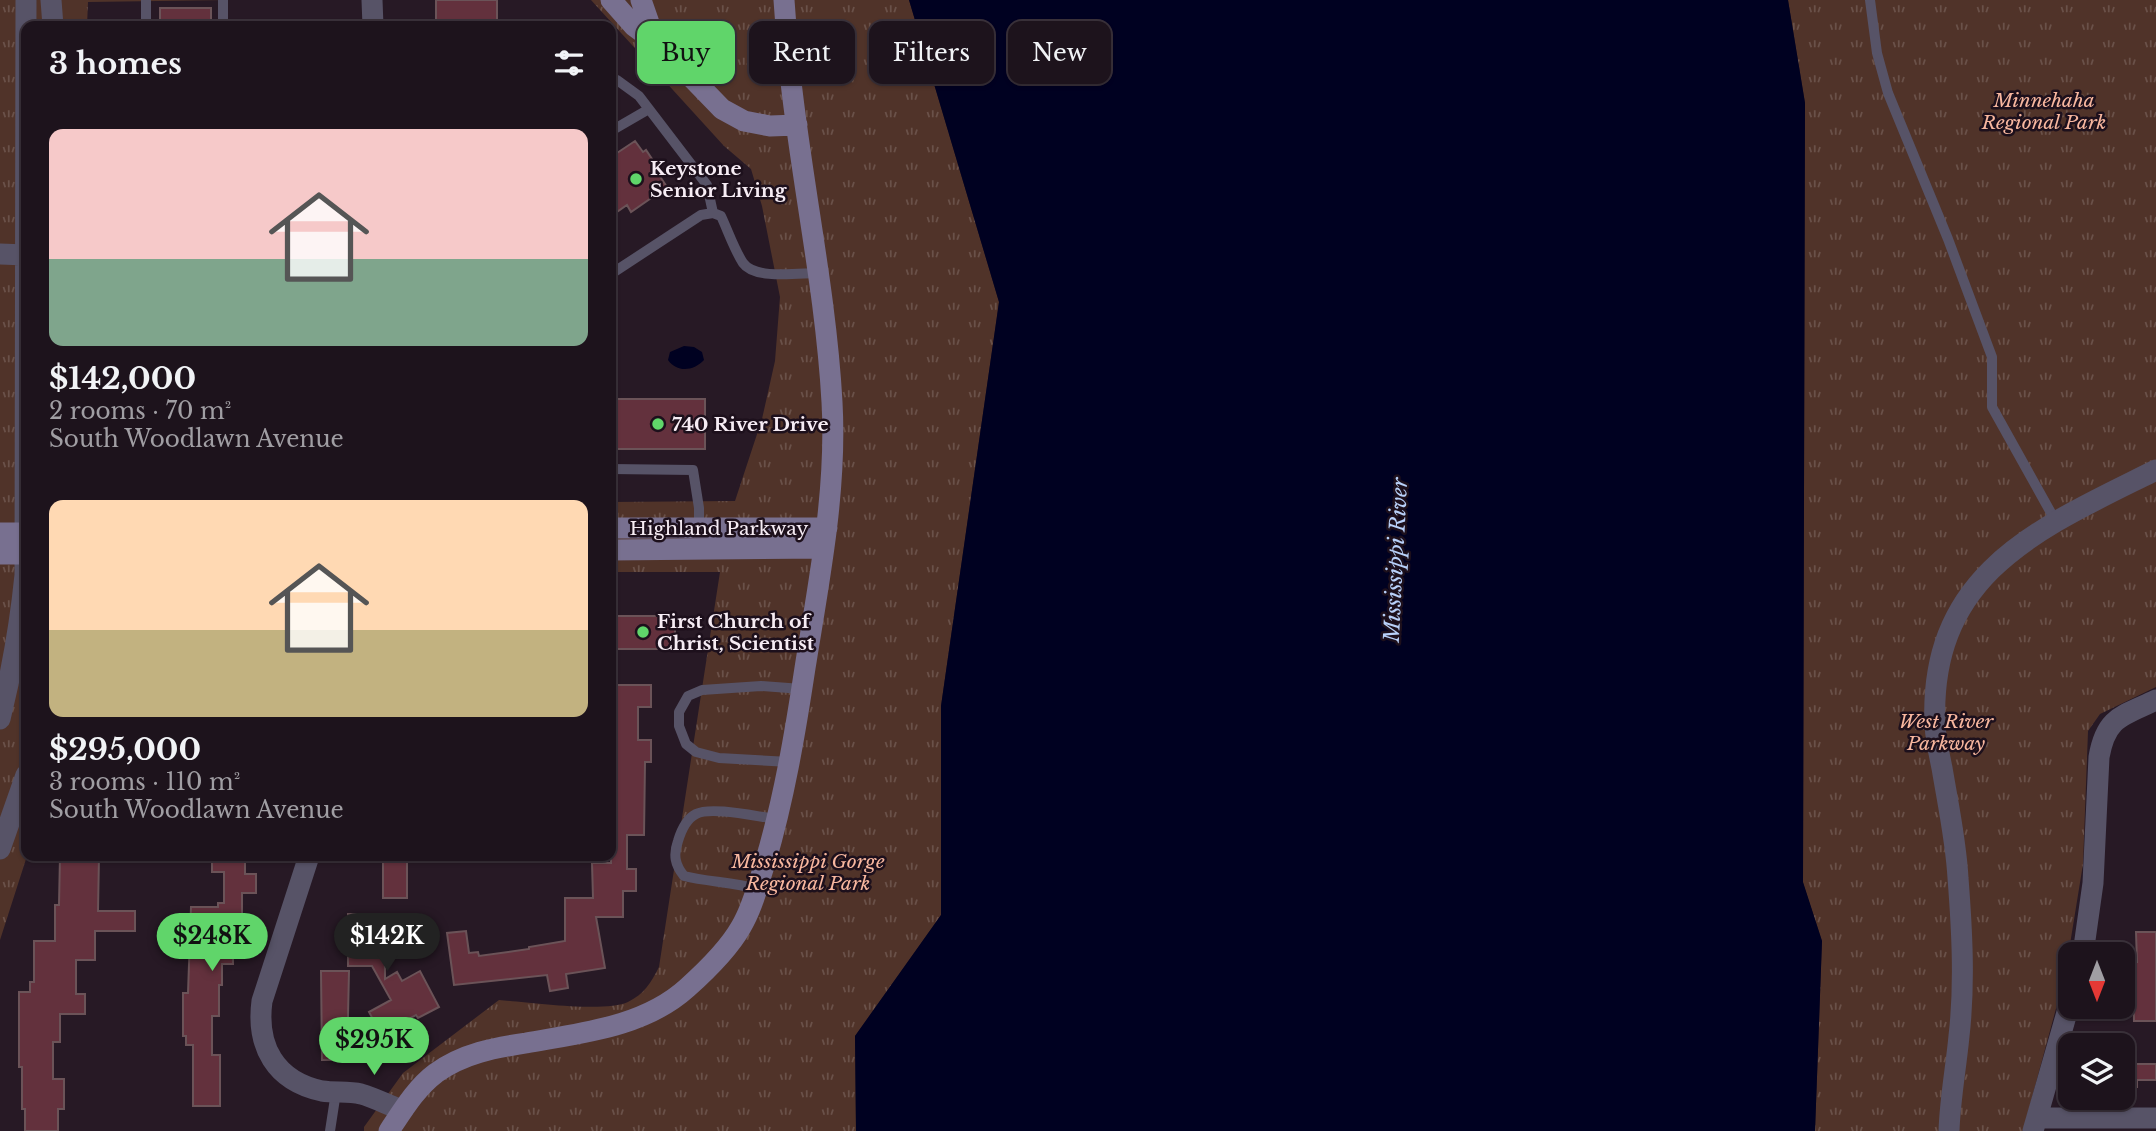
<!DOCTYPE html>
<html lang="en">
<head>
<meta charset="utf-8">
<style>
	:root { --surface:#1d131c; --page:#251c25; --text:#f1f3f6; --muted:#a09ea3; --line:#3b323b; --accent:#60d56a }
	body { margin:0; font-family:"Libre Baskerville",serif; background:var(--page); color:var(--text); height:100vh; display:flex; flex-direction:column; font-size:26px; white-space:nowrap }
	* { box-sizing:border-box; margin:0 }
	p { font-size:23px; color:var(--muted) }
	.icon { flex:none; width:38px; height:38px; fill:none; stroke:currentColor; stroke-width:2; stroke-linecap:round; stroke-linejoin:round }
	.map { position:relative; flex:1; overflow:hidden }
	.panel { position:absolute; left:21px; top:21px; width:595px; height:840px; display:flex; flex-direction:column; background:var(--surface); border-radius:14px; box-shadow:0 2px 5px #0004,0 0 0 2px var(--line) }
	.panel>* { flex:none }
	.top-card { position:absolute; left:637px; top:21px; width:665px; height:63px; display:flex; gap:14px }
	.needle { width:46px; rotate:180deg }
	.buttons { position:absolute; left:2058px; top:942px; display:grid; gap:14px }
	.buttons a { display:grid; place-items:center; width:77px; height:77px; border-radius:14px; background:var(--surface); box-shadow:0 2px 5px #0004,0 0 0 2px var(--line); font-size:35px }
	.price { position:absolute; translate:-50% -60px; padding:0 16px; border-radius:24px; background:var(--accent); color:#111; font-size:23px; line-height:46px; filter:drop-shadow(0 2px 4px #0008) }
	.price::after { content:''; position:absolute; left:50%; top:42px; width:21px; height:16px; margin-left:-10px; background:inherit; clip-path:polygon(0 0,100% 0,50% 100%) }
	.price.active { background:#222; color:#fff }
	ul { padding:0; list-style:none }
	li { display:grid; align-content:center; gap:14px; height:371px; padding:0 28px }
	li span { display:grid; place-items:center; height:217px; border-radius:14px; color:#555 }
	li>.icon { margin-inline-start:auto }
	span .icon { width:126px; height:126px; fill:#fffc; stroke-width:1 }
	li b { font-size:30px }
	h2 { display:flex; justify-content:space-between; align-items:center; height:84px; padding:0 28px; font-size:30px }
	.pill { padding:0 24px; border-radius:14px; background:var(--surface); box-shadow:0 2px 5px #0004,0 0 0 2px var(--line); font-size:24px; line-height:63px }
	.pill.active { background:var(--accent); color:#111 }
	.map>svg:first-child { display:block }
	.park { fill:url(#park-tufts) }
	.water { fill:#000121 }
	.building { fill:#63313d; stroke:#6b5358; stroke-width:2 }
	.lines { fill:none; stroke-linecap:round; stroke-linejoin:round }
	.lane { stroke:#575367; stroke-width:10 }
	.street { stroke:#575367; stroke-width:21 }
	.secondary { stroke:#787090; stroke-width:21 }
	.poi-dot { fill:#60d56a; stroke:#1d101c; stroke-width:2.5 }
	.labels { text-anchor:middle; stroke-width:5; stroke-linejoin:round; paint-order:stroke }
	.park-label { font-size:19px; font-style:italic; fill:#f8b79f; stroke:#1d101c }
	.poi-label { font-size:19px; font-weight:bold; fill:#f6ecf4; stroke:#1d101c; text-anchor:start }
	.street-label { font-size:19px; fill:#f6ecf4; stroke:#1d101c }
	.water-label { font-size:21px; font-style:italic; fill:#b8d0f9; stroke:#1d101c }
</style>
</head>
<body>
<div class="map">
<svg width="2156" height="1131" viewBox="0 0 2156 1131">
	<defs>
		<pattern id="park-tufts" width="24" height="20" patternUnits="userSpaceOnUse" patternTransform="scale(1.75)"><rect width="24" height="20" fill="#503329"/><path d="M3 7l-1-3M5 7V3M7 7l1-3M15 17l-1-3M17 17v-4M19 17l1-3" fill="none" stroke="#6a5149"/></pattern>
	</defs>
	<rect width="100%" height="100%" fill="#271925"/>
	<!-- park -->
	<path class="park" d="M 0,0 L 228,0 L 88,2 L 87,26 L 26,26 L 27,856 L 0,940 Z
		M 591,0 L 909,0 L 999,302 L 941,706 L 941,915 L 855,1036 L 856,1131 L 364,1131 L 364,1127 L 403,1073 L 499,1000 C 527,1002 605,1013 628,1002 C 644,994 651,983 659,967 L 720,572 L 611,572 L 611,502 L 735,501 L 762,419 L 775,361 L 780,297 L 762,206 L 751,169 L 724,146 Z
		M 1788,0 L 2156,0 L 2156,687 L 2100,714 L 2088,731 L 2083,864 L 2065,975 L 2023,1131 L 1815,1131 L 1822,941 L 1803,883 L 1805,103 Z"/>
	<!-- water -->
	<path class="water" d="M 909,0 L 1788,0 L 1805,103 L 1803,882 L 1822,941 L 1815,1131 L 856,1131 L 855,1036 L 941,915 L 941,706 L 999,302 Z
		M 684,346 L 694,347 L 702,352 L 704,360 C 694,371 677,373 668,360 L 670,352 Z"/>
	<!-- building -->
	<path class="building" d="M 436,0 L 497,0 L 497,26 L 436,26 Z
		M 160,8 L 211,8 L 211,26 L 160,26 Z
		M 635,141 L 643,152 L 646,150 L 662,174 L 659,175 L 667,187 L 631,212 L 627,205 L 611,216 L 611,157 Z
		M 611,399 L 705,399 L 705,449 L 611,449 Z
		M 611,616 L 675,616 L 675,649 L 611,649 Z
		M 611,685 L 651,685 L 651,707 L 638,707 L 638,740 L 651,740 L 651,762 L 645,762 L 644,835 L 627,835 L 627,869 L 636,869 L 636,891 L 623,891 L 623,917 L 596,917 L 605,968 L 566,974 L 568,988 L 550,991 L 547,975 L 454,985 L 447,933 L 466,931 L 469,953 L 478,952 L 479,956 L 529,949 L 529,947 L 565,941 L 565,898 L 593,898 L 592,863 L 611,863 Z
		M 60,856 L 99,856 L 98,911 L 135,911 L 135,931 L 95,931 L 95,960 L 76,960 L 76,994 L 85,994 L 85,1014 L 60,1014 L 60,1042 L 53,1042 L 53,1079 L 64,1079 L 64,1109 L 58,1109 L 58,1131 L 25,1131 L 25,1109 L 22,1109 L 22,1067 L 19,1067 L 19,992 L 30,992 L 30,982 L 34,982 L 34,941 L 55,941 L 55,905 L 59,905 Z
		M 212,856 L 245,856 L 245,874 L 256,874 L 256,893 L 242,893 L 242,927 L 233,927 L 233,964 L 222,964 L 222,985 L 219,985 L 219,1016 L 212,1016 L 212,1055 L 220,1055 L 220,1106 L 193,1106 L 193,1045 L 186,1045 L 186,1036 L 183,1036 L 183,993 L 188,993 L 191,907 L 218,907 L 218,903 L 224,903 L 224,872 L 212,872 Z
		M 383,856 L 407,856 L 407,898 L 383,898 Z
		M 348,914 L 390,914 L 390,933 L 385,933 L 385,979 L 397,972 L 402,981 L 420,971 L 439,1007 L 418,1018 L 416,1015 L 381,1034 L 369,1012 L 391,1000 L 372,966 L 348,966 Z
		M 2136,932 L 2156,932 L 2156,1021 L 2134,1021 L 2133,962 L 2137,962 Z
		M 321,971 L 349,971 L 347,1060 L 322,1060 Z
		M 2123,1064 L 2156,1064 L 2156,1080 L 2137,1080 L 2137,1087 L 2123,1087 Z"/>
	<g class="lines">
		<!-- lane -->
		<path class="lane" d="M 146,0 L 146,26
			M 223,0 L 223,26
			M 1870,0 L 1877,53 L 1888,93 L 1948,239 L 1992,357 L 1992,407 L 2055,520
			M 611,83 L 617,80 L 639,96 L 707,185 L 713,213
			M 611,131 L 649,109
			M 611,274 L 701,215 L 713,213 L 721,216 C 728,231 734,249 743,263 C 755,280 799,273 819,273
			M 611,469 L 693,470 L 699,508 L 699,528
			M 790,762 L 719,758 L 696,752 L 686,744 L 679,726 L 679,712 L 688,696 L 702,690 L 761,686 L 802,689
			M 757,889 C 733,882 708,882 684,876 C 675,865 673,855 678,841 C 681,831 686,819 696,814 C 712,806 758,817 777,819
			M 330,1131 L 336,1092"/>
		<!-- street -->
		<path class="street" d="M 51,0 L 53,26
			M 372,0 L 373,26
			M 0,254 L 26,255
			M 0,719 C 12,671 20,624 25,575 L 26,0
			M 0,849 L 26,775
			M 309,856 L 262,1001 C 256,1046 275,1081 322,1091 C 335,1093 348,1091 361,1094 C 375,1098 388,1105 402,1110
			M 2083,954 L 2093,883 L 2099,757 C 2106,717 2122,716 2156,700
			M 2037,1118 L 2156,1118
			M 1949,1131 C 1950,1099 1956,1068 1959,1036 C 1965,984 1962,930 1958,878 C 1956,841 1948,804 1942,768 C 1939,754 1936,740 1935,726 C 1928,572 2040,528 2156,470
			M 2033,1131 L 2070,1002"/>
		<!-- secondary -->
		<path class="secondary" d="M 611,0 L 634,26 L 661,46 L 722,109 L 744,121 L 770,126 L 797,125
			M 641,0 L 649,23 L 658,41
			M 611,528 L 827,528
			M 0,533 L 26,533
			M 611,550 L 824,548
			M 0,554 L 26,554
			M 389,1131 C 403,1110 416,1088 436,1073 C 464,1053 494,1048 526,1043 C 581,1033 644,1027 687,988 C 706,971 728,950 741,927 C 753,907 758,884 765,863 C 784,799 795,734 805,668 C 819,580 837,491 832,402 C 826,294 803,189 791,82 C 788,55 786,27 784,0"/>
	</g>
	<!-- markers -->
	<g class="poi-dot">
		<circle cx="636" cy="179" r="7"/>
		<circle cx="658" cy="424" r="7"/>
		<circle cx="643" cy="632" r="7"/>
	</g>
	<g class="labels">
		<!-- park labels -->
		<g class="park-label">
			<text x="2044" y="107">Minnehaha<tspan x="2044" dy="22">Regional Park</tspan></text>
			<text x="1946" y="728">West River<tspan x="1946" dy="22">Parkway</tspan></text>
			<text x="808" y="868">Mississippi Gorge<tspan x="808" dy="22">Regional Park</tspan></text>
		</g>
		<!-- poi labels -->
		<g class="poi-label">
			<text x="650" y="175">Keystone<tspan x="650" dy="22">Senior Living</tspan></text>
			<text x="672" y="431">740 River Drive</text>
			<text x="657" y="628">First Church of<tspan x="657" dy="22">Christ, Scientist</tspan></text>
		</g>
		<!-- street labels -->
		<g class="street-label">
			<text x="719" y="535">Highland Parkway</text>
		</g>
		<!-- water labels -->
		<g class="water-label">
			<text transform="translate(1396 560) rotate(-87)" y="7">Mississippi River</text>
		</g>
	</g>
</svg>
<div class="buttons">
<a><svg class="needle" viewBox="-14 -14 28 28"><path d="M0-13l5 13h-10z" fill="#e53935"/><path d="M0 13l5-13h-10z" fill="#a09ea3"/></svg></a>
<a><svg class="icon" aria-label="layers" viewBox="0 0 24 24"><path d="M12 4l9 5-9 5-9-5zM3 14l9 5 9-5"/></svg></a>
</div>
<b class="price" style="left:212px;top:973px">$248K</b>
<b class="price active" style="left:387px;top:973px">$142K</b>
<b class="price" style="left:374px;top:1077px">$295K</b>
<div class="top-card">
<a class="pill active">Buy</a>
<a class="pill">Rent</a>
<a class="pill">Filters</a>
<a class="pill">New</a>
</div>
<section class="panel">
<h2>3 homes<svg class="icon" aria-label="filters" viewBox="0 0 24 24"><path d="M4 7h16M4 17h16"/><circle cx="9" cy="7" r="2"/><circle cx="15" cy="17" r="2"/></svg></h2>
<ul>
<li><span style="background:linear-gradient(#f6c9c9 60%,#7fa58c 0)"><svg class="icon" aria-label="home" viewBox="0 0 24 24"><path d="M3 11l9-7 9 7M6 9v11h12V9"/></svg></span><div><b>$142,000</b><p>2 rooms · 70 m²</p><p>South Woodlawn Avenue</p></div></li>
<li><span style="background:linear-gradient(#ffd9b3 60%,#c2b280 0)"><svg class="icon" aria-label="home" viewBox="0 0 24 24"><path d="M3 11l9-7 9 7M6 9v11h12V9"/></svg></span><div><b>$295,000</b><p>3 rooms · 110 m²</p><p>South Woodlawn Avenue</p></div></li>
</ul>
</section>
</div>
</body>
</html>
